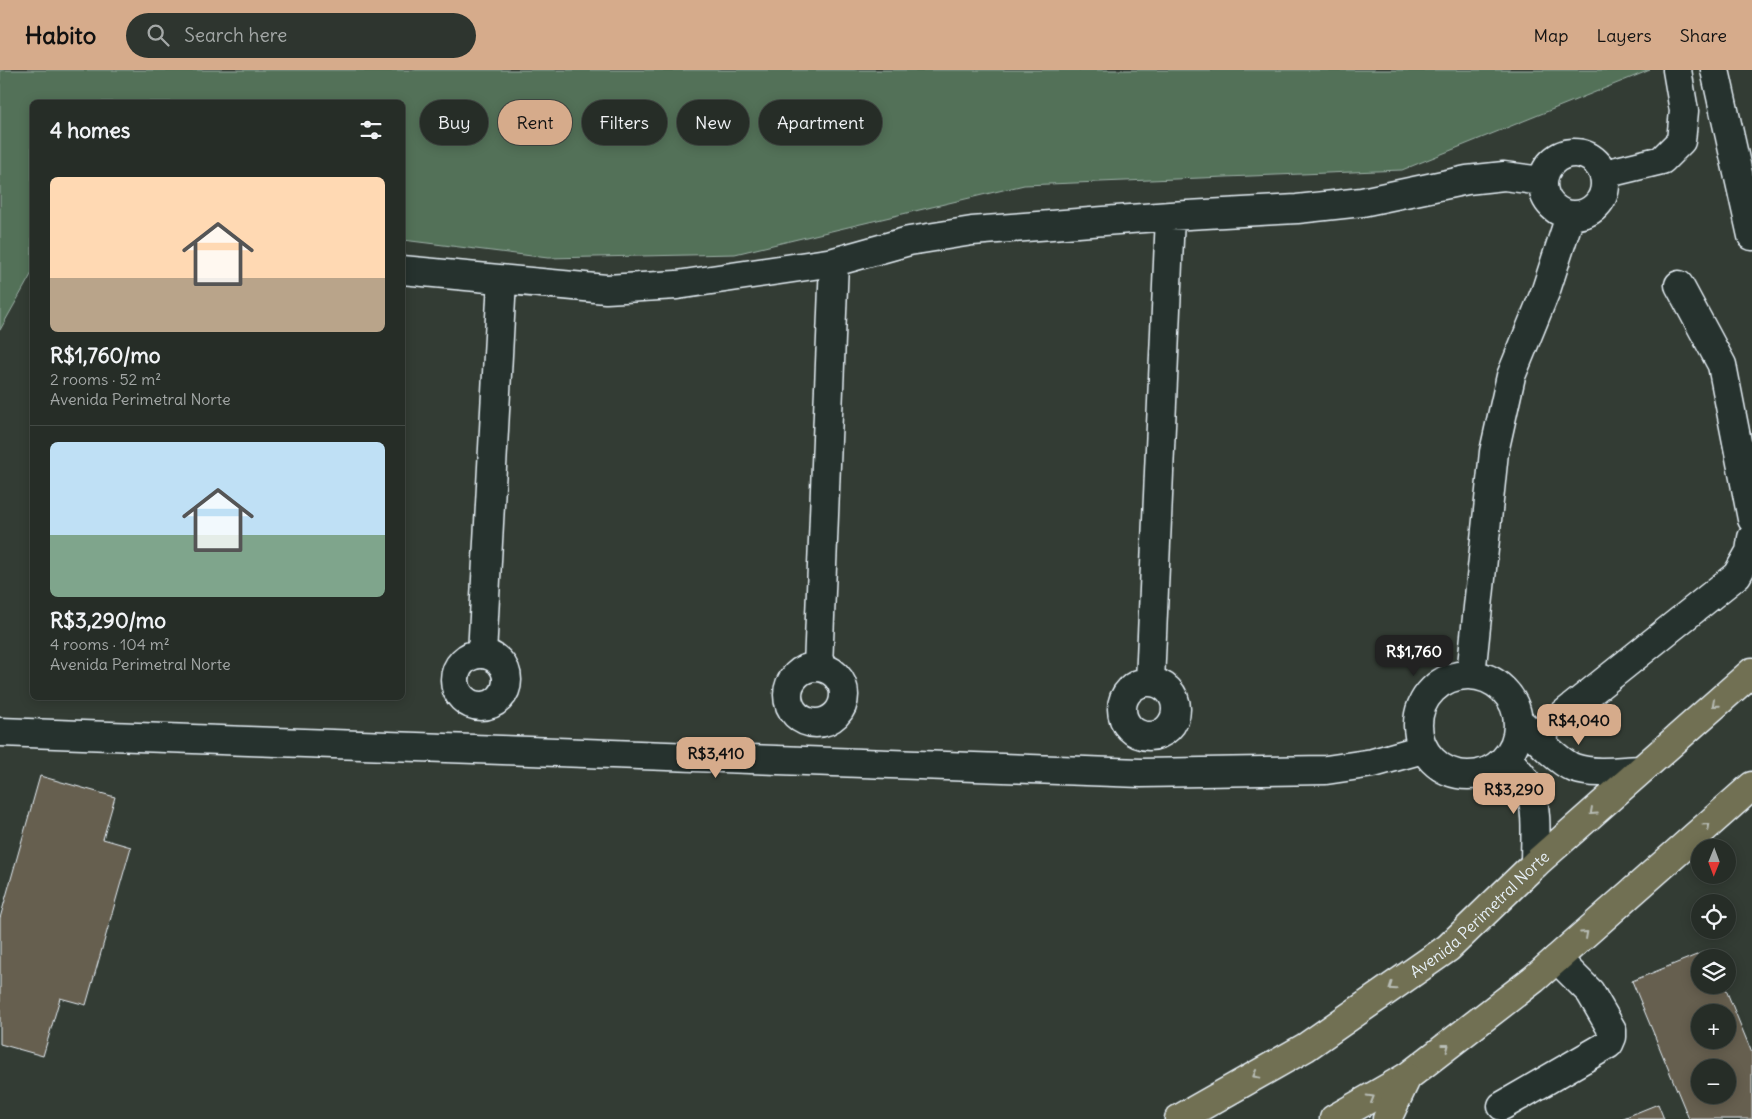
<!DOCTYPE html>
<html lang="en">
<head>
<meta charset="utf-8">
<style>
	:root { --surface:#262d27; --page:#2e352f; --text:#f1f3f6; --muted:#a4a8a7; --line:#424944; --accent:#d6ab8b }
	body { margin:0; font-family:Delius,sans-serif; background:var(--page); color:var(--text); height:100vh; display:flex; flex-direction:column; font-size:19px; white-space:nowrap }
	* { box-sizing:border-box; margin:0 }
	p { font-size:16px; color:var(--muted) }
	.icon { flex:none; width:28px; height:28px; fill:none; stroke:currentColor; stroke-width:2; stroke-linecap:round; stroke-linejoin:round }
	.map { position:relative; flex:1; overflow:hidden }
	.side { position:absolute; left:30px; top:30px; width:375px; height:600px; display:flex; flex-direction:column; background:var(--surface); border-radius:8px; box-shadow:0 2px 12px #0003,0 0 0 1px var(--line) }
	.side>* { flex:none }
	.banner { position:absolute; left:420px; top:30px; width:475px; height:45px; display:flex; gap:10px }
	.needle { width:32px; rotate:181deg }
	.tools { position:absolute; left:1691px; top:769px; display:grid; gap:10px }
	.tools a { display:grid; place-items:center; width:45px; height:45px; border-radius:50%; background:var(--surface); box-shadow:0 2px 12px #0003,0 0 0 1px var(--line); font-size:25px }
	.price { position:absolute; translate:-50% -42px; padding:0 11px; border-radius:10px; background:var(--accent); color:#111; font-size:16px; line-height:32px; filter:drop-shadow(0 1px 2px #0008) }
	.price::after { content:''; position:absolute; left:50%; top:30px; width:15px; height:11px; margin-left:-8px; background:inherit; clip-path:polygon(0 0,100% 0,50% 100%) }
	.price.on { background:#222; color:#fff }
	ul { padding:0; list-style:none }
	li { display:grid; align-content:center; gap:10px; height:265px; padding:0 20px }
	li+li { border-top:1px solid var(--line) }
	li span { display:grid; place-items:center; height:155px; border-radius:8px; color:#555 }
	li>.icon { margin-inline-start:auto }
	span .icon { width:90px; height:90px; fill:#fffc; stroke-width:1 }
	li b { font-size:21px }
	h2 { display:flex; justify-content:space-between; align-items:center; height:60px; padding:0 20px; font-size:21px }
	.tag { padding:0 18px; border-radius:22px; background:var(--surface); box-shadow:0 2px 12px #0003,0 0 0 1px var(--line); font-size:18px; line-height:45px }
	.tag.on { background:var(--accent); color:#111 }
	header { display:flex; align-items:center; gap:30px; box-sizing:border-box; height:70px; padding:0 25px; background:var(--accent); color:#111 }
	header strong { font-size:24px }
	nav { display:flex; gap:28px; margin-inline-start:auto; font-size:18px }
	.search { width:350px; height:45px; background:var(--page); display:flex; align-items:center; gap:12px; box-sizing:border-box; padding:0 18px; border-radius:28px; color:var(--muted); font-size:19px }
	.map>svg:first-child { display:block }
	.green { fill:#537159; stroke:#9eb1a8 }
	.building { fill:#665e4f; stroke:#e8f1f8; fill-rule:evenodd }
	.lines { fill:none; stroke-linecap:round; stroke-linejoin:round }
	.minor-casing { stroke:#e8f1f8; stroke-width:31 }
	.highway-casing { stroke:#e8f1f8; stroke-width:31 }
	.minor { stroke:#26332d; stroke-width:28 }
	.highway { stroke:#716f52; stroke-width:28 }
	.oneway { stroke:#b8bdb6 }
	.labels { text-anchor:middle; stroke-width:4; stroke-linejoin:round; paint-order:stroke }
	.street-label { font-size:16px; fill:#e8f1f8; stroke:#26332d }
</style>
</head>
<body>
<header>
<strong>Habito</strong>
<div class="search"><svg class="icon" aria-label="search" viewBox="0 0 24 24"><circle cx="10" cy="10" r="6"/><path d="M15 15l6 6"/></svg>Search here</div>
<nav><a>Map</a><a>Layers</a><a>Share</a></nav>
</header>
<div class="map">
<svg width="1752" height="1049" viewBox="0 0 1752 1049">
	<rect width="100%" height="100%" fill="#333c34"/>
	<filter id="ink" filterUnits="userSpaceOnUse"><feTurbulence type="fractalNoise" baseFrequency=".02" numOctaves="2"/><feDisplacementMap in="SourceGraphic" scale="10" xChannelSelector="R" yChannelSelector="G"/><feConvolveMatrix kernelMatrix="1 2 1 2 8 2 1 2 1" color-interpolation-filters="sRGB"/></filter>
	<g filter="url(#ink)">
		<!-- green -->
		<path class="green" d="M 0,0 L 1650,0 L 1402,100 L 1024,115 L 735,184 L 548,188 L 403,170 L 402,32 L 32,32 L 32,203 L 0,260 Z"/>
		<!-- building -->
		<path class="building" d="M 40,706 L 115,727 L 103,769 L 131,777 L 86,935 L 60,928 L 43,986 L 0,974 L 0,848 Z
			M 1709,880 L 1712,888 L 1700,888 L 1700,915 L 1724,915 L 1752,983 L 1752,1049 L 1689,1049 L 1632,911 ZM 1700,942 L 1728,942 L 1728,970 L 1700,970 ZM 1700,998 L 1728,998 L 1728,1025 L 1700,1025 Z
			M 1658,1034 L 1664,1049 L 1621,1049 Z"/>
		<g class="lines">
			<defs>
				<path id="minor" d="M 1715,0 L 1752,166
					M1543 114a31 31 0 1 1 62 0a31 31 0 1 1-62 0Z
					M 1604,104 L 1662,90 L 1681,71 L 1684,41 L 1677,0
					M 402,200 L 606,219 L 677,215 L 834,192 L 909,171 L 972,161 L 1170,146 L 1297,139 L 1362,132 L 1467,110 L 1504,106 L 1542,111
					M 1679,215 L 1722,295 L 1752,449
					M455 610a26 26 0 1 1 52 0a26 26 0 1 1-52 0Z
					M 482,584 L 502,210
					M 818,597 L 834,192
					M788 625a28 28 0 1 1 56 0a28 28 0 1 1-56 0Z
					M1418 655a50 50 0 1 1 100 0a50 50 0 1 1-100 0Z
					M 1471,605 L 1494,382 L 1511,306 L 1546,220 L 1570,146
					M 1150,612 L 1170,146
					M1122 639a27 27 0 1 1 54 0a27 27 0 1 1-54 0Z
					M 1523,655 C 1535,667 1559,692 1574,698 C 1594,705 1620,701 1640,700
					M 0,662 L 1141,703 L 1326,700 L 1373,693 L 1423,679
					M 1535,667 L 1737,505 L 1750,482 L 1752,468
					M 1506,688 C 1515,697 1525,707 1530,719 C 1538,743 1535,770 1535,794
					M 1502,1036 L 1609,974 L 1612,967 L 1612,960 L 1590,922 L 1557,889"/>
				<g id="highway">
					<path id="s1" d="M 1179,1049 L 1306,977 L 1448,878 L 1535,794 L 1752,602"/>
					<path d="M 1334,1049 L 1407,1007 L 1534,909 L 1752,716"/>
					<path d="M 1387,1049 L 1407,1007"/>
				</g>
			</defs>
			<!-- minor casing -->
			<use href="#minor" class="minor-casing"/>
			<!-- highway casing -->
			<use href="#highway" class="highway-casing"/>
			<!-- minor -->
			<use href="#minor" class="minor"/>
			<!-- highway -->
			<use href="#highway" class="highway"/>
		</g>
		<!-- one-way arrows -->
		<defs><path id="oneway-chevron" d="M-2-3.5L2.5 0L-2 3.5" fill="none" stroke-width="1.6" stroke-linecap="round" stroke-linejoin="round" transform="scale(1.25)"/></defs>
		<g class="oneway">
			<use href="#oneway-chevron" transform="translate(1715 634) rotate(139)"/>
			<use href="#oneway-chevron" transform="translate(1593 742) rotate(138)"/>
			<use href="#oneway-chevron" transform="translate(1707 756) rotate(-42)"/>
			<use href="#oneway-chevron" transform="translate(1585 864) rotate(-42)"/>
			<use href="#oneway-chevron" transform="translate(1392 917) rotate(145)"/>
			<use href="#oneway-chevron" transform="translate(1446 977) rotate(-37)"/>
			<use href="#oneway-chevron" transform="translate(1256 1005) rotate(151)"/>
			<use href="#oneway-chevron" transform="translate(1371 1028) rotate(-30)"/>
		</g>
	</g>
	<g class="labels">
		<!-- street labels -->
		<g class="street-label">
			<text dy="6" stroke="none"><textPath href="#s1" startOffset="365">Avenida Perimetral Norte</textPath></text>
		</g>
	</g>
</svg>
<div class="tools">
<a><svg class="needle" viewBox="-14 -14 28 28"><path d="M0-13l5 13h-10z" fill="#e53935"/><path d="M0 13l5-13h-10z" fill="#a4a8a7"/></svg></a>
<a><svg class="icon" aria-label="locate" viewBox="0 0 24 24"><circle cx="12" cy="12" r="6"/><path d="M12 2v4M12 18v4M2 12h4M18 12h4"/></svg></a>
<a><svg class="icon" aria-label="layers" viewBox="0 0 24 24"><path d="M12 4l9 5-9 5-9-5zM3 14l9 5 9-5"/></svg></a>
<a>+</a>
<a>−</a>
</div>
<b class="price on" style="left:1414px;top:607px">R$1,760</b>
<b class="price" style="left:1579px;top:676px">R$4,040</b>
<b class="price" style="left:716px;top:709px">R$3,410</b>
<b class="price" style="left:1514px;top:745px">R$3,290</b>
<div class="banner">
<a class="tag">Buy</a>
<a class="tag on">Rent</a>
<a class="tag">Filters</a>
<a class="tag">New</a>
<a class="tag">Apartment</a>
</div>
<section class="side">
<h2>4 homes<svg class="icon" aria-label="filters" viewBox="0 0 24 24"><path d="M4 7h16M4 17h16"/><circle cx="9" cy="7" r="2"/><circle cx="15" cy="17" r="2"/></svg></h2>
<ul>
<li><span style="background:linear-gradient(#ffd9b3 65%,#b9a48a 0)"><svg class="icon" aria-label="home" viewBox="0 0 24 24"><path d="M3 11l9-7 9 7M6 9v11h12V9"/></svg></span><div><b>R$1,760/mo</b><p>2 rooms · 52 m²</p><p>Avenida Perimetral Norte</p></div></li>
<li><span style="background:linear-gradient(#bfe0f5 60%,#7fa58c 0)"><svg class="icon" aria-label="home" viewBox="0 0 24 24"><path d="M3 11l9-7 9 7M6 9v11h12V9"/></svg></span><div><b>R$3,290/mo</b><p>4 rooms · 104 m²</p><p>Avenida Perimetral Norte</p></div></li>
</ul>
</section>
</div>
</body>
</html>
